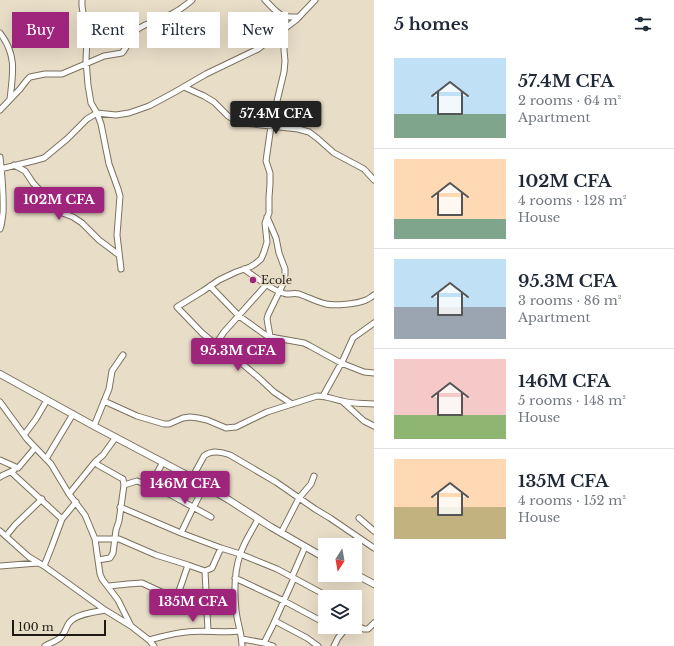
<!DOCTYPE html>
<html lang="en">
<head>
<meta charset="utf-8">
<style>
	:root { --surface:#fff; --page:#f6f6f7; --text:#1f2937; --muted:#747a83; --line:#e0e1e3; --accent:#9f257c }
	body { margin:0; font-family:"Libre Baskerville",serif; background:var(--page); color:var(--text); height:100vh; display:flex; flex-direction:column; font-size:15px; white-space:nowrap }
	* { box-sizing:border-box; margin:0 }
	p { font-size:13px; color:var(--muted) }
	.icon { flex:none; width:22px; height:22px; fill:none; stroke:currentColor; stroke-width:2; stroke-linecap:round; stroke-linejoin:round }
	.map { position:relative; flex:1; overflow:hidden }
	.drawer { display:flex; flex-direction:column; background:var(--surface); width:300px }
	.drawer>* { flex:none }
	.top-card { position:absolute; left:12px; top:12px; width:302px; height:36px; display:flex; gap:8px }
	.needle { width:26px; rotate:191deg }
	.fabs { position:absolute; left:318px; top:538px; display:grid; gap:8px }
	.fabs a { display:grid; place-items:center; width:44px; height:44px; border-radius:0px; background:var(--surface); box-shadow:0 4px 16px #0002; font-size:20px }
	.scale { position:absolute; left:12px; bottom:10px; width:94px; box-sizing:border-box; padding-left:4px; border:2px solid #1e1a13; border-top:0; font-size:11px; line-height:14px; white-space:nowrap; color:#1e1a13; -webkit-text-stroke:3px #e8ddc7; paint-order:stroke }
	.price { position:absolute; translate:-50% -34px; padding:0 9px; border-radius:4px; background:var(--accent); color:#fff; font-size:13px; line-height:26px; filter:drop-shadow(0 1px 2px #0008) }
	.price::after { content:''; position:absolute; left:50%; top:24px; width:12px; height:9px; margin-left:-6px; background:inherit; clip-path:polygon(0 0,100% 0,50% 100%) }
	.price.on { background:#222; color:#fff }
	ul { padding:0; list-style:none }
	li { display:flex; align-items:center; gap:12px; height:100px; padding:0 20px }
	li+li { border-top:1px solid var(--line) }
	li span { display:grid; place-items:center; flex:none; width:112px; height:80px; border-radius:0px; color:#555 }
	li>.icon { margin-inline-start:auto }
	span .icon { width:48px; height:48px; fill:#fffc; stroke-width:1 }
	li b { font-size:17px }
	h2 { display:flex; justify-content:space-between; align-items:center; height:48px; padding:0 20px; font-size:17px }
	.chip { padding:0 14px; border-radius:0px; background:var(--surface); box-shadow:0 4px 16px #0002; font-size:14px; line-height:36px }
	.chip.on { background:var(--accent); color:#fff }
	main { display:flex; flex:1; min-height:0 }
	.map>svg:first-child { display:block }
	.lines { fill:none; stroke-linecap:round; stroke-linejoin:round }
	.minor-casing { stroke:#7b715e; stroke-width:7 }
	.tertiary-casing { stroke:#7b715e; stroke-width:8 }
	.minor { stroke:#fff; stroke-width:5 }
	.tertiary { stroke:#fff; stroke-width:6 }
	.poi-dot { fill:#9f257c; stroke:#e8ddc7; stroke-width:1.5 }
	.labels { text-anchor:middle; stroke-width:3.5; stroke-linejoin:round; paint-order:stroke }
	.poi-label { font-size:11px; fill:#1e1a13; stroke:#e8ddc7; text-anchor:start }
</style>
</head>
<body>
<main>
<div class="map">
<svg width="374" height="646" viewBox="0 0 374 646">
	<rect width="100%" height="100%" fill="#e8ddc7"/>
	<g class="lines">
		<defs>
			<path id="minor" d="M 82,0 L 82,6 L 87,39 L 86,60 L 88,85 L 91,103 L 97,113 L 101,124 L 109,164 L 118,189 L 120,196 L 117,235 L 121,269
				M 265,0 C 279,14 279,18 299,17
				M 282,16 L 284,22 L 284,50 L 285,61 L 284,72 L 271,126 L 266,161 L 270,173 L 270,184 L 269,197 L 269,213 L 265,223 L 267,242 L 264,252 L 261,259 L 255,264 L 250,267 L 236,272 L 219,280 L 203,291 L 177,307 L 202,333 L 225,352 L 239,361 L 259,378 L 274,392 L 292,404
				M 0,33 C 17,55 13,73 10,99
				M 184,87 L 204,96 L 214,102 L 228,116 L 235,120 L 244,123 L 298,129 L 309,132 L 317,138 L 334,153 L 364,169 L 374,180
				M 0,110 L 20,89 L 27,80 L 30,77 L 45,74 L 62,74 L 104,56 L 122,53 C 129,45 130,35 138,29 C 148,22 160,20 170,15 C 178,11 185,6 192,0
				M 0,157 C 2,176 4,194 3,213 C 2,219 2,224 0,229
				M 14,165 L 25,171 L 33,183 L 60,212 L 73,217 L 82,223 L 99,240 L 119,255
				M 0,169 L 33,161 L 44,158 L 67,139 L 87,119 L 97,113 L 116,115 L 129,113 L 149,106 L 175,92 L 206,74 L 258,49 L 296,20 L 315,0
				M 267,217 L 276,238 L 279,253 L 285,269 L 285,274 L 284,282 L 268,315 L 267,319 L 270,336
				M 244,269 C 252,275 278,294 287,294 C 292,294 295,293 299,294 C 308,297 317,302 326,304 C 335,306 357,304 366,300 C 369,299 371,297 374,295
				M 210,286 L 239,316 L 267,336 L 276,338 L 304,343 L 310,346 L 341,363 L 364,372 L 374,373
				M 216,344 L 224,332 L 267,284
				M 323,396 L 343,360 L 353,338 L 374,323
				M 104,401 L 137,416 L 164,424 L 169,424 L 183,418 L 190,417 L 198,418 L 207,420 L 226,428 L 236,427 L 267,412 L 317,396 C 326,396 333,399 342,401 C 352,404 363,403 374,404
				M 0,402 L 27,439 L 51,464 L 69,494 L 85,515 L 95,539 L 100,574 L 102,579 L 118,600 L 131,626
				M 343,402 L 364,421 L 374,426
				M 94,426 L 109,389 L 112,371 L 123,355
				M 24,435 L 36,419 L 47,400
				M 46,459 L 73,414
				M 0,460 L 18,468 L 35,448
				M 95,462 L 98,465 L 121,478 L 123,479 L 124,485 L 119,521 L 116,530 L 113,553 L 110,558 L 98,560
				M 11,472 L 62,519
				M 0,477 C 4,474 9,473 14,470
				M 192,478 L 204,456 C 212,450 221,452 230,455 L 276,482 L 315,509 L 330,518 L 374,548
				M 124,485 L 137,481 L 142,483 L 171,495 L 211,517
				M 150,486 L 163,462
				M 69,494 L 95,462 L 103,455 L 116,437
				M 120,507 L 181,533 L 221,548 L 240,554 L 277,569 L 329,597
				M 359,518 L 374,531
				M 0,531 L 29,557 L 44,566 L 105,610 L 131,626 L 149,640 L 154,646
				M 181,533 L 193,508 L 205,485
				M 281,533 L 299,498 L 311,484 L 314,476
				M 6,536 L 15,525 L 42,499
				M 95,539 L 119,539 L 156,555 L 188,565 L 205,571 L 212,568 L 221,548
				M 0,566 L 38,563
				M 44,566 L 52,546 L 62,519 L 76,502
				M 205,571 L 208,631
				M 292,577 L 305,547
				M 235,578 L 284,601 L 325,623
				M 109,586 L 128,584 L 142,583 L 170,596 L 175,596 L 178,594 L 188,565
				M 275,621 L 307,638 L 318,646
				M 355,625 L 364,629 L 368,629 L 374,623
				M 333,627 L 342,632
				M 242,639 L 264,643 L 273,646
				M 149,640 C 161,637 174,633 186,632 C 204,630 222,633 240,631
				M 264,643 L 273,625 L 294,578
				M 45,646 C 50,643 57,641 61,637 C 65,633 66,627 69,623 C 75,614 95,612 105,610
				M 242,646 C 242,634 237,622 236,610 C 234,591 234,573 240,555 C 244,542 252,531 258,519
				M 334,646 L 338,638 L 347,627"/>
			<path id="tertiary" d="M 0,374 L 94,426 L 185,474 L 229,500 L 271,527 L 325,558
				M 355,574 L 374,584"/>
		</defs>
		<!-- minor casing -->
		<use href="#minor" class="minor-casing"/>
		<!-- tertiary casing -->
		<use href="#tertiary" class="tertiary-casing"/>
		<!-- minor -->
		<use href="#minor" class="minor"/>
		<!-- tertiary -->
		<use href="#tertiary" class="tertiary"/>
	</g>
	<!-- markers -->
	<circle class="poi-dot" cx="253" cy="280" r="4"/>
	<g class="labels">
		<!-- poi labels -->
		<g class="poi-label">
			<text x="261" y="284">Ecole</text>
		</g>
	</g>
</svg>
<div class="fabs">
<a><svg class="needle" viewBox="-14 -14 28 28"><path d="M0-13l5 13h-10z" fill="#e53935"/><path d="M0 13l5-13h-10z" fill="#747a83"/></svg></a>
<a><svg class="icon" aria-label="layers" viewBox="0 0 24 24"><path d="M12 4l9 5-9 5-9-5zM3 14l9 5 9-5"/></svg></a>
</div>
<div class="scale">100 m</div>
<b class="price on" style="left:276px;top:135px">57.4M CFA</b>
<b class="price" style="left:59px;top:221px">102M CFA</b>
<b class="price" style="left:238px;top:372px">95.3M CFA</b>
<b class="price" style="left:185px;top:505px">146M CFA</b>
<b class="price" style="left:193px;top:623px">135M CFA</b>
<div class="top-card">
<a class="chip on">Buy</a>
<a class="chip">Rent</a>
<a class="chip">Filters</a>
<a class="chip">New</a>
</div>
</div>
<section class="drawer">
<h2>5 homes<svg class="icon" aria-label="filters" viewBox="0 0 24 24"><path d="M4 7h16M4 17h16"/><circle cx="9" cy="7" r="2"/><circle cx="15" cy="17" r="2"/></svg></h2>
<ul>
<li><span style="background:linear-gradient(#bfe0f5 70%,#7fa58c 0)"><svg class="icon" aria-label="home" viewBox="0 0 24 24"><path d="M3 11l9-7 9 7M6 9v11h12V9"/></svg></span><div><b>57.4M CFA</b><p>2 rooms · 64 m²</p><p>Apartment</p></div></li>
<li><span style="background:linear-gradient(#ffd9b3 75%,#7fa58c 0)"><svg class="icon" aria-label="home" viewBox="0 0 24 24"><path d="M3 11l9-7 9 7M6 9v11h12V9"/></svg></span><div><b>102M CFA</b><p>4 rooms · 128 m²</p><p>House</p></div></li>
<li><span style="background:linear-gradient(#bfe0f5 60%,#9aa5b1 0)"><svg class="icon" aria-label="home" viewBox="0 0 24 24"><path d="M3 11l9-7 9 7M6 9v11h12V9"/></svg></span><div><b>95.3M CFA</b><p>3 rooms · 86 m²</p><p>Apartment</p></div></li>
<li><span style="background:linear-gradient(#f6c9c9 70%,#8fb573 0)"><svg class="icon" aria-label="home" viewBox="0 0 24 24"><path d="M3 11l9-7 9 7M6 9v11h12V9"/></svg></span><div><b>146M CFA</b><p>5 rooms · 148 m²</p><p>House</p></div></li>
<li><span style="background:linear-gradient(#ffd9b3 60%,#c2b280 0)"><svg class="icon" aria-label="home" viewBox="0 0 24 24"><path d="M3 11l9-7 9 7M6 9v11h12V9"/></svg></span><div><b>135M CFA</b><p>4 rooms · 152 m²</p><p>House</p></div></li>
</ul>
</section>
</main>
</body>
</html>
